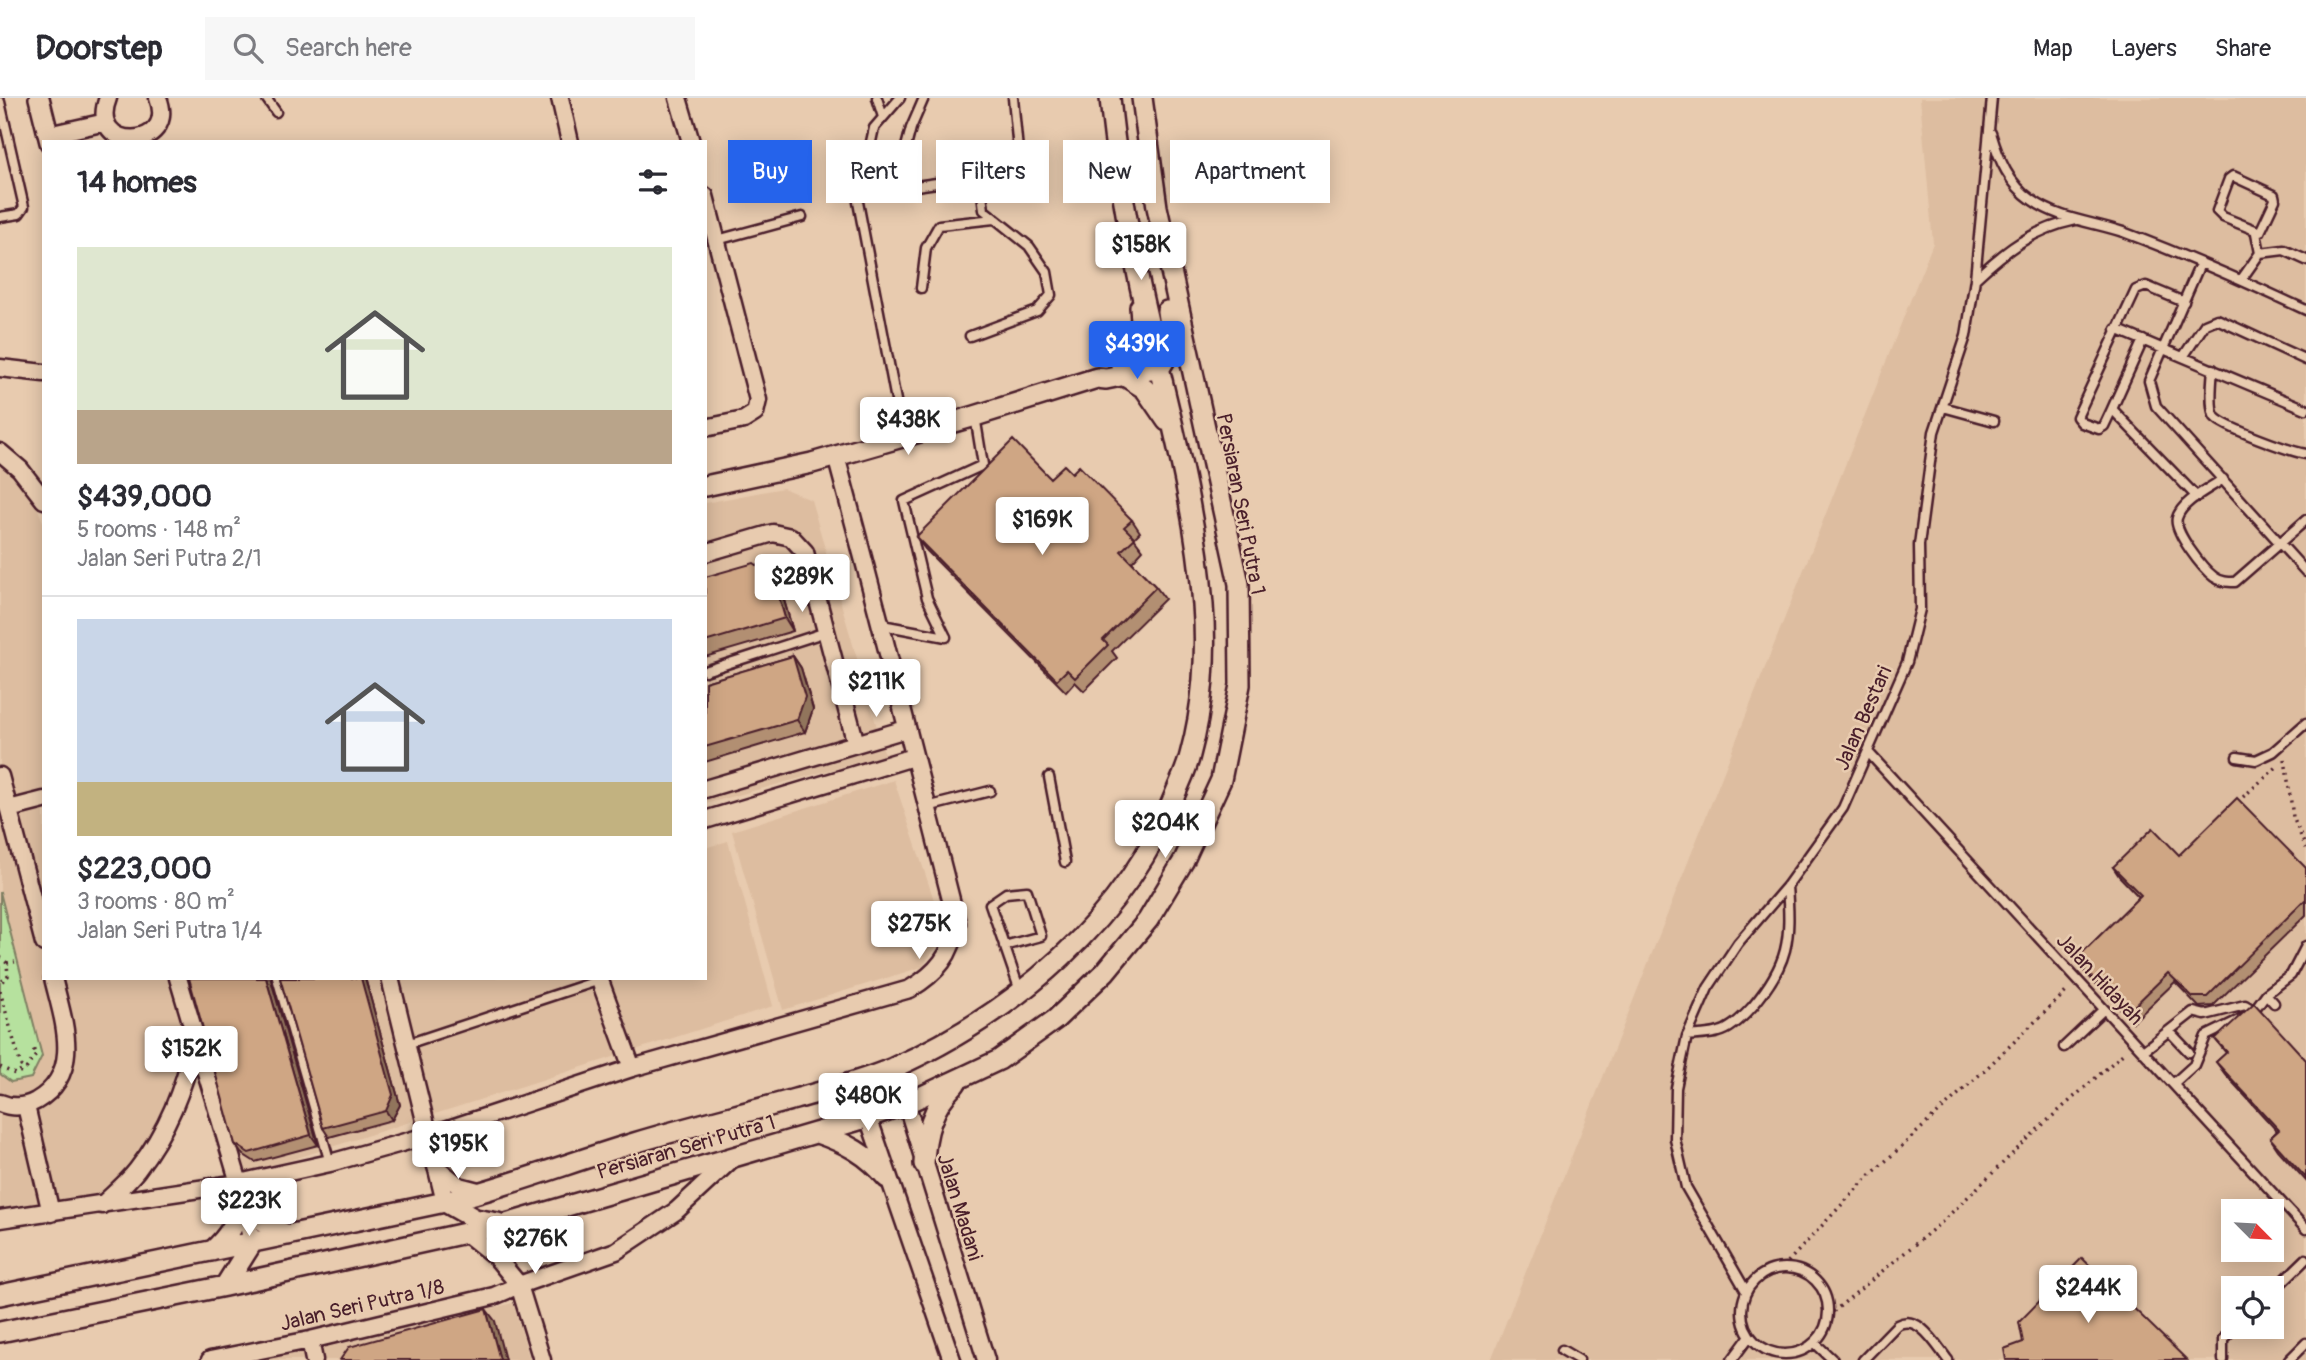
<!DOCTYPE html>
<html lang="en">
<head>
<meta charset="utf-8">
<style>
	:root { --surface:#fff; --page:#f7f7f7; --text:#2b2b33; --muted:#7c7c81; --line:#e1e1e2; --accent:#2563eb }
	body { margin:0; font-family:Pangolin,sans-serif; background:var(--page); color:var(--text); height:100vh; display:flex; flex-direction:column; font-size:26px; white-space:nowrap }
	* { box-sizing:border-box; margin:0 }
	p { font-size:23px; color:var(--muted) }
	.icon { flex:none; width:38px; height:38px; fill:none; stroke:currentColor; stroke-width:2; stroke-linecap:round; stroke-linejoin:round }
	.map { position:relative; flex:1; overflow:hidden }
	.drawer { position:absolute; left:42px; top:42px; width:665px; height:840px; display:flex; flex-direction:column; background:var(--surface); border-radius:0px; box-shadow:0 4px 18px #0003 }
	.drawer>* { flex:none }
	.hud { position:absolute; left:728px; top:42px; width:665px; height:63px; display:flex; gap:14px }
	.needle { width:46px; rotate:114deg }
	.controls { position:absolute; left:2221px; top:1101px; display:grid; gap:14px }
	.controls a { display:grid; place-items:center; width:63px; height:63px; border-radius:0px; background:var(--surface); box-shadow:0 4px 18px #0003; font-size:35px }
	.price { position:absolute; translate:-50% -60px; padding:0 16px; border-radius:7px; background:#fff; color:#222; font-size:23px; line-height:46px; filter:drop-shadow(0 2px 4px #0008) }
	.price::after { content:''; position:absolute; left:50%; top:42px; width:21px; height:16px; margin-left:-10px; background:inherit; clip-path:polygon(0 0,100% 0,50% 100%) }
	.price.active { background:var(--accent); color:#fff }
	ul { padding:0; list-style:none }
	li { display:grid; align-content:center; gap:14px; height:371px; padding:0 35px }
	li+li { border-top:2px solid var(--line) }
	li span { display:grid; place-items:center; height:217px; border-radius:0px; color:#555 }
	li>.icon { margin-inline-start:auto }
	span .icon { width:126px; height:126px; fill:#fffc; stroke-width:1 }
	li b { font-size:30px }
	h2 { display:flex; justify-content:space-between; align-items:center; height:84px; padding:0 35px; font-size:30px }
	.chip { padding:0 24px; border-radius:0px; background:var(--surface); box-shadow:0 4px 18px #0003; font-size:24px; line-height:63px }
	.chip.active { background:var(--accent); color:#fff }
	header { display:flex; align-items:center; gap:42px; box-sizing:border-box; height:98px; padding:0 35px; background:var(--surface); border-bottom:2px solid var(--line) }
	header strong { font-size:33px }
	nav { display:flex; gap:38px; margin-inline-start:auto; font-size:24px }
	.search { width:490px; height:63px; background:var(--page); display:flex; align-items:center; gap:18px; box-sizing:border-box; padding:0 24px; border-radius:0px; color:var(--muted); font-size:26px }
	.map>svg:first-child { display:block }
	.built { fill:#ddbda0; fill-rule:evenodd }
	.green { fill:#b6e19e; stroke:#808064; stroke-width:2 }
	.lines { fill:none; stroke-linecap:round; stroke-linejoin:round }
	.service-casing { stroke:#4a1f2b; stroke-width:13 }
	.minor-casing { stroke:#4a1f2b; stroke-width:21 }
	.tertiary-casing { stroke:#4a1f2b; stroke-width:24 }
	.path { stroke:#4a1f2b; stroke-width:3.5; stroke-dasharray:2 5; stroke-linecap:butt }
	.service { stroke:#e8cbaf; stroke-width:8 }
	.minor { stroke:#e8cbaf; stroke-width:16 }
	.tertiary { stroke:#e8cbaf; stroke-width:19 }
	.wall { fill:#b28f72; stroke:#4a1f2b; stroke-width:2 }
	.shaded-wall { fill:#91745c; stroke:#4a1f2b; stroke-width:2 }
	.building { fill:#cfa684; stroke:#4a1f2b; stroke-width:2 }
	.labels { text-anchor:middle; stroke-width:5; stroke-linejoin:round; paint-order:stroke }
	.street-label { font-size:21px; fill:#4a1f2b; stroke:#e8cbaf }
</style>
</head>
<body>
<header>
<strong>Doorstep</strong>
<div class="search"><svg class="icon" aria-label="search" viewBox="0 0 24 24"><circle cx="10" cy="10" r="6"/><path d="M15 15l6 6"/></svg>Search here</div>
<nav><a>Map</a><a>Layers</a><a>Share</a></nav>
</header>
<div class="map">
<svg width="2306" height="1262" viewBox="0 0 2306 1262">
	<rect width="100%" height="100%" fill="#e8cbaf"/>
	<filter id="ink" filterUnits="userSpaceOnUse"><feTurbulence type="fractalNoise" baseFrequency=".0143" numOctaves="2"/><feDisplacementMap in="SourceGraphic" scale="14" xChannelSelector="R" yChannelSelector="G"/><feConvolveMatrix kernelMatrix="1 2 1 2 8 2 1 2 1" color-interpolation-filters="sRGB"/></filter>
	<g filter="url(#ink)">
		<!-- built -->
		<path class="built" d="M 1920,0 L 2306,0 L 2306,1262 L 1491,1262 L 1933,145 ZM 2233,1113 L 2272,1113 L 2272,1152 L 2233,1152 ZM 2233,1190 L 2272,1190 L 2272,1228 L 2233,1228 Z
			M 0,365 L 14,377 L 37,409 L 44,426 L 44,880 L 705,880 L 705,750 L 728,743 L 773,908 L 244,1077 L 202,935 L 156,1030 L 127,1072 L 96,1099 L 0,1115 Z
			M 783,390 L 811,402 L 885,657 L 705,706 L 705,405 Z
			M 894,682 L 941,823 L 938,847 L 922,869 L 783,912 L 732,733 Z
			M 513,1205 L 530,1262 L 260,1262 L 336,1247 Z"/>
		<!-- green -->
		<path class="green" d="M 0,794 L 42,958 L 31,980 L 11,984 L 0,976 Z"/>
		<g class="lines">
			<defs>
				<path id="service" d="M 266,0 L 276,14
					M 877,0 L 883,19
					M 900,0 L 874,30 L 858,104 L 903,339
					M 924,0 L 911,30 L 895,91 L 1020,73 L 1013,0
					M 0,4 L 24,109 L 19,116 L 0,119
					M 1991,35 C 1999,62 2009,86 2032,102 C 2058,121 2093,124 2123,134 C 2185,157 2246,184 2306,212
					M 2233,78 L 2274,97 L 2275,102 L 2260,134 L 2223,119 L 2217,113 L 2229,81 Z
					M 2256,135 L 2260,155
					M 717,142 L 802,119
					M 2200,166 L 2149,283 L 2156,308 L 2306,474
					M 1975,181 C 2006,152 2033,131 2076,122
					M 2241,182 L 2260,155 L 2284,152 L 2306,162
					M 921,190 L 926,150 L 939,127 L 994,121
					M 2116,231 L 2306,311
					M 970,238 L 1037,213 L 1051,197 L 1047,174 L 1029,148 L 984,112 L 980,79
					M 2143,242 L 2112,311 L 2197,399
					M 2183,259 L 2205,226 L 2217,221 L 2306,262
					M 2213,271 C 2212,282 2209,311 2215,319 C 2223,329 2292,354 2306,356
					M 1943,309 L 1994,323
					M 2112,311 L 2104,328 L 2099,331 L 2082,325 L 2077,319 L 2136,192 L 2146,188 L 2184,204
					M 2223,381 C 2209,391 2182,403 2177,420 C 2173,433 2203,471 2214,479 C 2221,484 2228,484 2235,484 L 2306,422
					M 882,527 L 946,539
					M 946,539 L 927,500 L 904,403 L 983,367 L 975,318
					M 705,573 L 826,534
					M 1868,654 L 2306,1131
					M 2237,659 L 2256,662 L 2273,654 L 2306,625
					M 1049,679 L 1065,764
					M 927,709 L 990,693
					M 1004,848 L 1041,838 L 1027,793 L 1006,795 L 990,806 L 1020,893
					M 277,880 L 330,1065
					M 2266,896 L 2274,905
					M 2252,915 L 2266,896 L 2291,877 L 2306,848
					M 2169,933 L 2189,954
					M 1687,938 C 1697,937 1709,937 1719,934 C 1732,931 1745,917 1753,908 C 1789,865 1791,842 1787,788
					M 407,946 L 600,882
					M 2064,949 L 2104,911
					M 2143,953 L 2193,914 L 2205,917 L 2245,907 L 2255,913
					M 2173,986 L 2194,967 L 2206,938 L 2241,921
					M1742 1213a43 43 0 1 1 86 0a43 43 0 1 1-86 0Z
					M 1746,1193 L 1686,1089 L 1675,1041 L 1676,990 L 1687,938 L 1708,890 L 1738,845 L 1787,788 L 1843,710 L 1907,564 L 1920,511 L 1919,447 L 1934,334 L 1966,238 L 1975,181 L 1992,0
					M 2272,1194 L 2306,1161
					M 1815,1245 L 1833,1262
					M 1562,1252 L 1579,1262
					M 1732,1262 L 1749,1239
					M 1863,1262 L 1897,1227 C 1919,1215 1936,1247 1948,1262
					M 2223,1262 L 2223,1241 L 2236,1228
					M 2289,1262 L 2306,1245"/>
				<path id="minor" d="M 108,0 C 86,55 179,53 158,0
					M 560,0 L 570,44
					M 678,0 L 691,44
					M 48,37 L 106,24
					M 705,98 L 758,302 L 755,315 L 744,322 L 705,330
					M 0,270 L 44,275
					M 0,354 L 20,371 L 44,402
					M 705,455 L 773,435 L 791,439 L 805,454 L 856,646
					M 0,678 L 44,845
					M 705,691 L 906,631
					M 9,711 L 44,702
					M 705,722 L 913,659
					M 178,880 L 239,1085 L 252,1145
					M 390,880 L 445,1104
					M 599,880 L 632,970
					M 895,969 L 986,1262
					M 856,984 L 952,1262
					M 0,1005 C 12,1010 25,1009 36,1003 C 84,975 63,922 53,880
					M 26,1008 L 51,1115
					M 436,1069 L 459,1088 L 482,1094
					M 102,1107 C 113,1096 127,1085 137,1072 C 168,1032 183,992 195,943
					M 0,1121 L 239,1085 L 330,1065 L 430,1037 L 632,970 L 910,891 C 937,875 952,857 957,825 C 917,669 878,513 836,358
					M 466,1135 L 496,1159 L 519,1187 L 542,1262
					M 310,1242 L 314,1262
					M 210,1262 L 310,1242 L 494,1198 L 519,1187 L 616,1153 L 676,1113 L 732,1061"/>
				<path id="tertiary" d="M 39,0 L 50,44
					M 1121,267 L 1141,223 L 1140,209
					M 1123,277 L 1145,291 L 1167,323
					M 705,388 L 812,365 L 975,318 L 1097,280 L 1106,281 L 1160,270 C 1173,252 1170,233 1167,213
					M 817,1035 C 846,1045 867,1056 887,1080
					M 924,1066 C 925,1035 932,1009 955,986
					M 243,1102 C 255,1120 268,1129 288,1137
					M 445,1104 L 475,1121 L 498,1125
					M 212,1153 C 229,1139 237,1123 243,1102
					M 225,1188 L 252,1145
					M 0,1197 L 445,1104 C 509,1088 571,1064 634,1045 C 687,1029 741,1016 795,1001 C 828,992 862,983 893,970 C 1014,916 1127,820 1176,694 C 1181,682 1187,670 1190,657 C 1203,610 1207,556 1203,507 C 1195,398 1163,294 1140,188 C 1127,126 1116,63 1110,0
					M 0,1234 L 225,1188 L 506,1126 L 866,1020 L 905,1006 L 999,962 L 1056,921 L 1105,874 L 1148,822 L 1184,762 L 1221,682 L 1240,587 L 1239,486 L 1157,109 L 1142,0"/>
			</defs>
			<!-- service casing -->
			<use href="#service" class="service-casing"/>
			<!-- minor casing -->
			<use href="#minor" class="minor-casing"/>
			<!-- tertiary casing -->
			<use href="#tertiary" class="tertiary-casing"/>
			<!-- path -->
			<path class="path" d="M 2285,661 L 2293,719 L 2306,750
				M 2243,699 L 2279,667
				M 0,859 L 7,865 L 8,878 L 0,885
				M 7,865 L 15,864
				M 0,893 L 21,968 L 26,971 L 36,957 L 32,948
				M 0,969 L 15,976 L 26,971
				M 1783,1169 L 1866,1081 L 1989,968 L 2069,891
				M 1828,1218 L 1943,1123 L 2038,1031 L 2126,953"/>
			<!-- service -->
			<use href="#service" class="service"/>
			<!-- minor -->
			<use href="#minor" class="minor"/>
			<!-- tertiary -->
			<use href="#tertiary" class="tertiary"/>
		</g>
		<!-- wall -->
		<path class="wall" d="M 1072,375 L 1132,422 L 1140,434 L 1134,440 L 1143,452 L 1132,464 L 1156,489 L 1165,501 L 1112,553 L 1117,560 L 1084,593 L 1075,584 L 1066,594 L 925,451 L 916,439 L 1050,380 Z
			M 705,479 L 773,479 L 781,492 L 793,533 L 705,559 Z
			M 793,558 L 801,570 L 813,611 L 805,634 L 705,664 L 705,584 Z
			M 2179,757 L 2306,770 L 2306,817 L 2213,908 L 2199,909 L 2175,884 L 2133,924 L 2082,871 L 2075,862 L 2139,799 L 2119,778 L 2113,769 Z
			M 189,880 L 271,880 L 271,882 L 318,1047 L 255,1064 L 241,1055 L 235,1046 Z
			M 280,880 L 365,880 L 400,1007 L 392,1022 L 329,1039 L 323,1030 Z
			M 2215,941 L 2306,962 L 2306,1083 L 2278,1052 L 2270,1040 L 2277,1033 L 2225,976 L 2216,964 L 2226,955 Z"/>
		<!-- shaded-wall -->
		<path class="shaded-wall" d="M 773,479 L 781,492 L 793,533 L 785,520 Z
			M 793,558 L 801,570 L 813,611 L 805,634 L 797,622 Z
			M 266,880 L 271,880 L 271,882 L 318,1047 L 311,1037 Z
			M 361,880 L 365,880 L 400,1007 L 392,1022 L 386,1013 Z
			M 486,1211 L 495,1223 L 505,1262 L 500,1262 Z"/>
		<!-- building -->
		<path class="building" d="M 1013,342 L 1050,380 L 1064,367 L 1072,375 L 1079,368 L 1132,422 L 1124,429 L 1135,440 L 1121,453 L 1156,489 L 1103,542 L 1108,547 L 1075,580 L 1067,572 L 1057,582 L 916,439 Z
			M 754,465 L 773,479 L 785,520 L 705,544 L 705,479 Z
			M 793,558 L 805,599 L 797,622 L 705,649 L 705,584 Z
			M 2237,700 L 2306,770 L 2306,801 L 2207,899 L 2193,899 L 2168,875 L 2127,915 L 2075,862 L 2141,797 L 2113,769 L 2153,730 L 2179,757 Z
			M 189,880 L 266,880 L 311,1037 L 249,1055 L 235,1046 Z
			M 280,880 L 361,880 L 393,997 L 386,1013 L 323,1030 Z
			M 2254,905 L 2306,962 L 2306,1080 L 2270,1040 L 2279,1032 L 2216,964 L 2227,954 L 2215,941 Z
			M 2082,1160 L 2187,1262 L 2006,1262 L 2004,1251 L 2023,1244 L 2019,1224 Z
			M 486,1211 L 500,1262 L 340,1262 L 349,1249 Z"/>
	</g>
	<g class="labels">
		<!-- street labels -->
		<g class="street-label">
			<text transform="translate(1241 406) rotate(79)" y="7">Persiaran Seri Putra 1</text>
			<text transform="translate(1863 620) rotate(-66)" y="7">Jalan Bestari</text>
			<text transform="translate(2100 881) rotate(47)" y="7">Jalan Hidayah</text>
			<text transform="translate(686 1049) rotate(-16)" y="7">Persiaran Seri Putra 1</text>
			<text transform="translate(960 1109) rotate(73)" y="7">Jalan Madani</text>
			<text transform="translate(362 1207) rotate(-13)" y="7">Jalan Seri Putra 1/8</text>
		</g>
	</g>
</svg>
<div class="controls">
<a><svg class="needle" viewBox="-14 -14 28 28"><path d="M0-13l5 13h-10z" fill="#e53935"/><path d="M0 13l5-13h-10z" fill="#7c7c81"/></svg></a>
<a><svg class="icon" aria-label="locate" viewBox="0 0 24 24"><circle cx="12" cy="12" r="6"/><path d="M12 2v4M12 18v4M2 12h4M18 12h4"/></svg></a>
</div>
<b class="price" style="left:1141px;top:184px">$158K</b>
<b class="price active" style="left:1137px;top:283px">$439K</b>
<b class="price" style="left:908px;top:359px">$438K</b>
<b class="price" style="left:1042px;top:459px">$169K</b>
<b class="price" style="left:802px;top:516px">$289K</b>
<b class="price" style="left:876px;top:621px">$211K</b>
<b class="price" style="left:1165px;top:762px">$204K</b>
<b class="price" style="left:919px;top:863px">$275K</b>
<b class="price" style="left:191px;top:988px">$152K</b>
<b class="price" style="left:868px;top:1035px">$480K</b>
<b class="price" style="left:458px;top:1083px">$195K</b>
<b class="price" style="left:249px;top:1140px">$223K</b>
<b class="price" style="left:535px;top:1178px">$276K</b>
<b class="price" style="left:2088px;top:1227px">$244K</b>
<div class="hud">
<a class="chip active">Buy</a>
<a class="chip">Rent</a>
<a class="chip">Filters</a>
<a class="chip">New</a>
<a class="chip">Apartment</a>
</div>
<section class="drawer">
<h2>14 homes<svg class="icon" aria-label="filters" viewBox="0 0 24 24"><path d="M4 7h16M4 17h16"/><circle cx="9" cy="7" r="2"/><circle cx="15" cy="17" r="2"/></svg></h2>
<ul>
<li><span style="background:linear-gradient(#dfe7d0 75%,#b9a48a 0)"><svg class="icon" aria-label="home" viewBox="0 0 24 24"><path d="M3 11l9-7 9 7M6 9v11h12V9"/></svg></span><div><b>$439,000</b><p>5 rooms · 148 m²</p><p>Jalan Seri Putra 2/1</p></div></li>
<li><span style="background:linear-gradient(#c9d6e8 75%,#c2b280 0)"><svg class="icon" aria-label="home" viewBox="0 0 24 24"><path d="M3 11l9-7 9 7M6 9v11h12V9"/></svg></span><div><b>$223,000</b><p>3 rooms · 80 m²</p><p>Jalan Seri Putra 1/4</p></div></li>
</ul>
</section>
</div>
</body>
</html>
